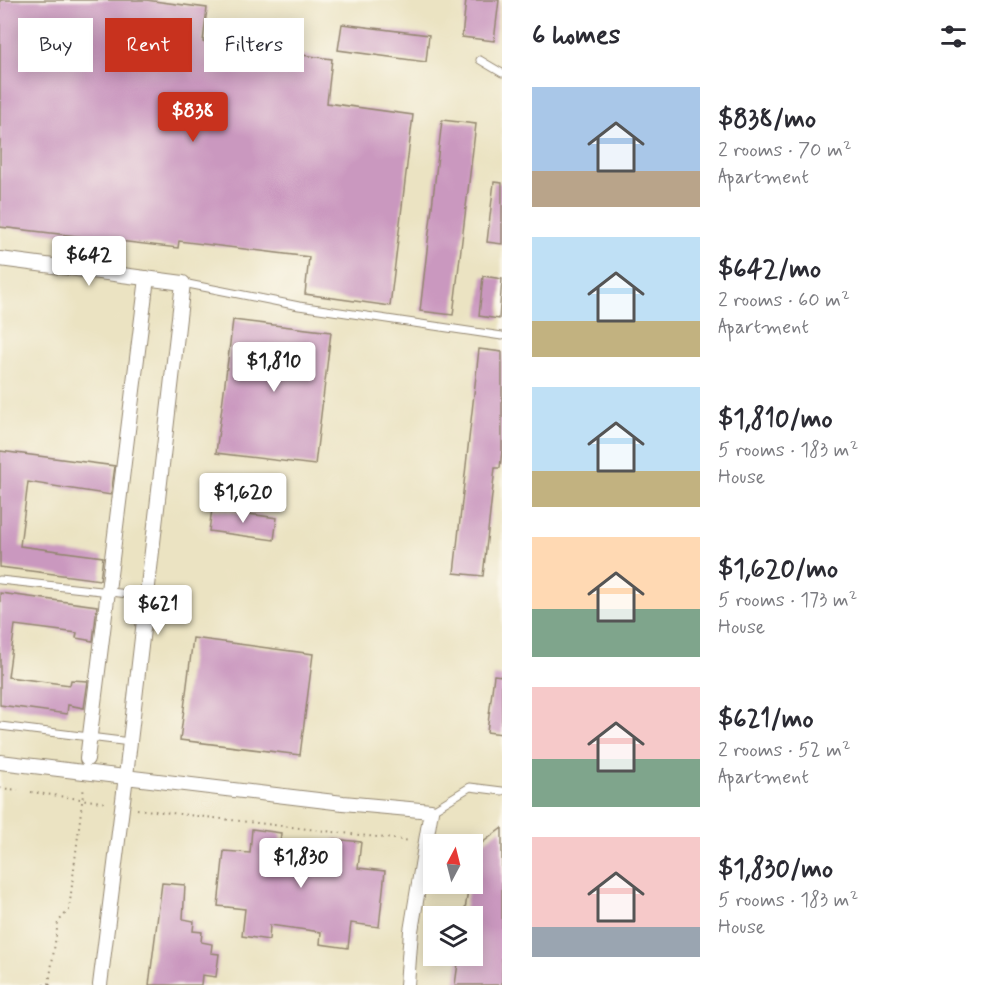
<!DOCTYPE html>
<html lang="en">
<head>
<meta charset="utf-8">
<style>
	:root { --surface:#fff; --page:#f2f2f3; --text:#2b2b33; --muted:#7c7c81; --accent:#c8321e }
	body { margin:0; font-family:Mynerve,sans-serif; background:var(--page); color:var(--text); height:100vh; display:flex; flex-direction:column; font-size:22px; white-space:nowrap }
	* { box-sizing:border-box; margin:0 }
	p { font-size:20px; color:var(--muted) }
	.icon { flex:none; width:33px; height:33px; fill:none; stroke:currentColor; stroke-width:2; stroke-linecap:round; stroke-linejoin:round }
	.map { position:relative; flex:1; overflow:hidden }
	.drawer { display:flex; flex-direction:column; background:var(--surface); width:498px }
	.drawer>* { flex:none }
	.banner { position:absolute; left:18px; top:18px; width:393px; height:54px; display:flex; gap:12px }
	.needle { width:39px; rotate:7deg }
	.buttons { position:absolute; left:423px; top:834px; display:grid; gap:12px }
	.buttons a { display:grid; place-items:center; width:60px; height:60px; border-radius:0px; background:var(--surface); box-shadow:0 3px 15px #0003; font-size:30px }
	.price { position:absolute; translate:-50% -51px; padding:0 14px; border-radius:6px; background:#fff; color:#222; font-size:20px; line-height:39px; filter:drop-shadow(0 2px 3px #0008) }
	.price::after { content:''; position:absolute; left:50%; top:36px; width:18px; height:14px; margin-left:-9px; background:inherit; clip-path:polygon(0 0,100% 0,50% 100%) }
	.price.current { background:var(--accent); color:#fff }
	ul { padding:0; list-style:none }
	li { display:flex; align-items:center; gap:18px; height:150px; padding:0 30px }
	li span { display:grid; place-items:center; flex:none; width:168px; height:120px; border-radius:0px; color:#555 }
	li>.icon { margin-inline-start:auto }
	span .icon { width:72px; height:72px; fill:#fffc; stroke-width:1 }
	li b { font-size:26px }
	h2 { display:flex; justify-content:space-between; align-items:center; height:72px; padding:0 30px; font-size:26px }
	.tag { padding:0 21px; border-radius:0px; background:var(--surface); box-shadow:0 3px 15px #0003; font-size:21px; line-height:54px }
	.tag.current { background:var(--accent); color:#fff }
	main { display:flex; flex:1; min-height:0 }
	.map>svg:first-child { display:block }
	.building { fill:#ca98bf }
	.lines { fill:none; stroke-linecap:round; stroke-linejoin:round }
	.lane-casing { stroke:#938670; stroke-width:9 }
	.street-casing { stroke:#938670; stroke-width:16 }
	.path { stroke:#938670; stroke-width:2; stroke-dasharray:1.5 4.5; stroke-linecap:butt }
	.lane { stroke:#fff; stroke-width:7 }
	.street { stroke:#fff; stroke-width:14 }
</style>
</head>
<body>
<main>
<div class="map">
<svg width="502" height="985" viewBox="0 0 502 985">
	<rect width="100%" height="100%" fill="#fbf7ec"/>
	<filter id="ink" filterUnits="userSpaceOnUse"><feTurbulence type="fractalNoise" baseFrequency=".0167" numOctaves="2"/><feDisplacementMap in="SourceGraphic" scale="12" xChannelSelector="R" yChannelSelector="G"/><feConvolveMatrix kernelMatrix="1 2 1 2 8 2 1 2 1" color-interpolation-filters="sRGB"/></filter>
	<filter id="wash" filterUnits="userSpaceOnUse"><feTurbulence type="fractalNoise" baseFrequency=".008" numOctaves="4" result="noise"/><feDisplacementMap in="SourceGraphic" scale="24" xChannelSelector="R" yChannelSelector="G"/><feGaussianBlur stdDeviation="1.35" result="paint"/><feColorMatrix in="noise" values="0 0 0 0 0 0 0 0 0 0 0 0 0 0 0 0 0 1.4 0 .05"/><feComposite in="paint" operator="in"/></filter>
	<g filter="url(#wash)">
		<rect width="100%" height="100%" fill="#ebe3c2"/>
		<g id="blocks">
			<!-- building -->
			<path class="building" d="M 0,0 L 146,0 L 207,8 L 203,42 L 332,59 L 327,103 L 413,115 L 390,306 L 305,294 L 309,257 L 179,241 L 178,248 L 0,227 Z
				M 466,0 L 499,0 L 494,41 L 462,37 Z
				M 342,24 L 429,35 L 426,62 L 338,50 Z
				M 442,120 L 476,124 L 453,315 L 420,311 Z
				M 494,182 L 502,183 L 502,244 L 487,242 Z
				M 483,276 L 502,279 L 499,319 L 479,316 Z
				M 233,320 L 331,332 L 315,465 L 216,453 Z
				M 479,349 L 502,352 L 502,450 L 500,468 L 495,468 L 483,576 L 454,573 Z
				M 0,451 L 115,466 L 111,495 L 28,482 L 20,546 L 103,557 L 100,580 L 0,567 Z
				M 212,509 L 277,518 L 274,540 L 209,531 Z
				M 0,593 L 97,606 L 93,641 L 76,638 L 77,633 L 15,625 L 8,677 L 70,685 L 71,680 L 88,681 L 84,708 L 68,705 L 67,714 L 0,705 Z
				M 193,638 L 313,654 L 300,755 L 180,740 Z
				M 494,675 L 502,676 L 502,734 L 487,732 Z
				M 502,828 L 502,985 L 455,985 L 459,956 L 472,956 L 472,916 L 464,916 L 469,884 L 472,884 L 472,862 L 482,843 Z
				M 252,829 L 281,833 L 280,845 L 332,852 L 334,839 L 361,842 L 358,868 L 385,871 L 379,927 L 351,923 L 348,948 L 320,944 L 321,932 L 270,925 L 269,940 L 242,936 L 245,909 L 218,906 L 224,851 L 250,853 Z
				M 162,883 L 185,885 L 183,919 L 194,921 L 193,931 L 202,932 L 201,942 L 212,944 L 211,953 L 219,954 L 216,977 L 202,975 L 201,985 L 149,985 Z"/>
		</g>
	</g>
	<g filter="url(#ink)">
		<use href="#blocks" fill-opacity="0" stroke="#938670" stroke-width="1.5"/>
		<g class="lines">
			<defs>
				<path id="lane" d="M 480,60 L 502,73
					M 183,283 L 299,306 L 502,336
					M 0,580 L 147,596
					M 0,726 L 130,742
					M 431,811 L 470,787 L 502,791"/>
				<path id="street" d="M 0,259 L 183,283 L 126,776 L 100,985
					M 87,759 L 147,278
					M 0,762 L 343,803 L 431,811 L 411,931 L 407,985"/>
			</defs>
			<!-- lane casing -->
			<use href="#lane" class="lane-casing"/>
			<!-- street casing -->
			<use href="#street" class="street-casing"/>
			<!-- path -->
			<path class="path" d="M 0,788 L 18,790
				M 31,792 L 108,803
				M 137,809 L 411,841
				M 49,984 L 58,922 L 69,910 L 84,786
				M 43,985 L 55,985"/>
			<!-- lane -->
			<use href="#lane" class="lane"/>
			<!-- street -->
			<use href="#street" class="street"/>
		</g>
	</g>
</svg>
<div class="buttons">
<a><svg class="needle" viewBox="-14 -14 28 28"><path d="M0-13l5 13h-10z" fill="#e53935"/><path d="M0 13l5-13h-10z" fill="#7c7c81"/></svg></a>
<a><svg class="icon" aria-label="layers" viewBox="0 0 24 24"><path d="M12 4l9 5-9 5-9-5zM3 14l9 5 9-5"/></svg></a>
</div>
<b class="price current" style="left:193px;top:143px">$838</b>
<b class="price" style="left:89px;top:287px">$642</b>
<b class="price" style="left:274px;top:393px">$1,810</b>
<b class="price" style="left:243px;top:524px">$1,620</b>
<b class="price" style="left:158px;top:636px">$621</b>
<b class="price" style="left:301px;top:889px">$1,830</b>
<div class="banner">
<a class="tag">Buy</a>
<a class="tag current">Rent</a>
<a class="tag">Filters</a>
</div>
</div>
<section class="drawer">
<h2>6 homes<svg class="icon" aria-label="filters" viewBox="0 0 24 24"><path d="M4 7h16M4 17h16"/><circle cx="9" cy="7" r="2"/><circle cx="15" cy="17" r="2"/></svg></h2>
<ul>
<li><span style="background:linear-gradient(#a9c7e8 70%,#b9a48a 0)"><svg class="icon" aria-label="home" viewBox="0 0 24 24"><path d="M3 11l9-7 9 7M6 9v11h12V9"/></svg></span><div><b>$838/mo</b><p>2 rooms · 70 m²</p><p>Apartment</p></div></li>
<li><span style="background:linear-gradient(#bfe0f5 70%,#c2b280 0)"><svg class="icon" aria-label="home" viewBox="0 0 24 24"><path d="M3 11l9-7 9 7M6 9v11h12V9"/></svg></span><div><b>$642/mo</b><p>2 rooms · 60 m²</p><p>Apartment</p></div></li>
<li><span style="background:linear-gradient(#bfe0f5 70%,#c2b280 0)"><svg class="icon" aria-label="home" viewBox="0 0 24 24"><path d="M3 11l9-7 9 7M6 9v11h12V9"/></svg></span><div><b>$1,810/mo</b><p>5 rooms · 183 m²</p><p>House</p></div></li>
<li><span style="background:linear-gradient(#ffd9b3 60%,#7fa58c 0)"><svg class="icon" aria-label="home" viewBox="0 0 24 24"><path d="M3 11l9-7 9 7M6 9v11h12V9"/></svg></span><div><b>$1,620/mo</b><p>5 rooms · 173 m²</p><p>House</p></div></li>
<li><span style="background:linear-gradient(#f6c9c9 60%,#7fa58c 0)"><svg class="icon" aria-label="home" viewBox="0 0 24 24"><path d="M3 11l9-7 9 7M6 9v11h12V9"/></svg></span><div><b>$621/mo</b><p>2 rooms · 52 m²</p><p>Apartment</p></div></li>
<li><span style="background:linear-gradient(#f6c9c9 75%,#9aa5b1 0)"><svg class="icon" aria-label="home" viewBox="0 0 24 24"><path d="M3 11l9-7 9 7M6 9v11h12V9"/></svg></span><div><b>$1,830/mo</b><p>5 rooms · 183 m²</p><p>House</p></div></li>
</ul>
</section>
</main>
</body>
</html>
